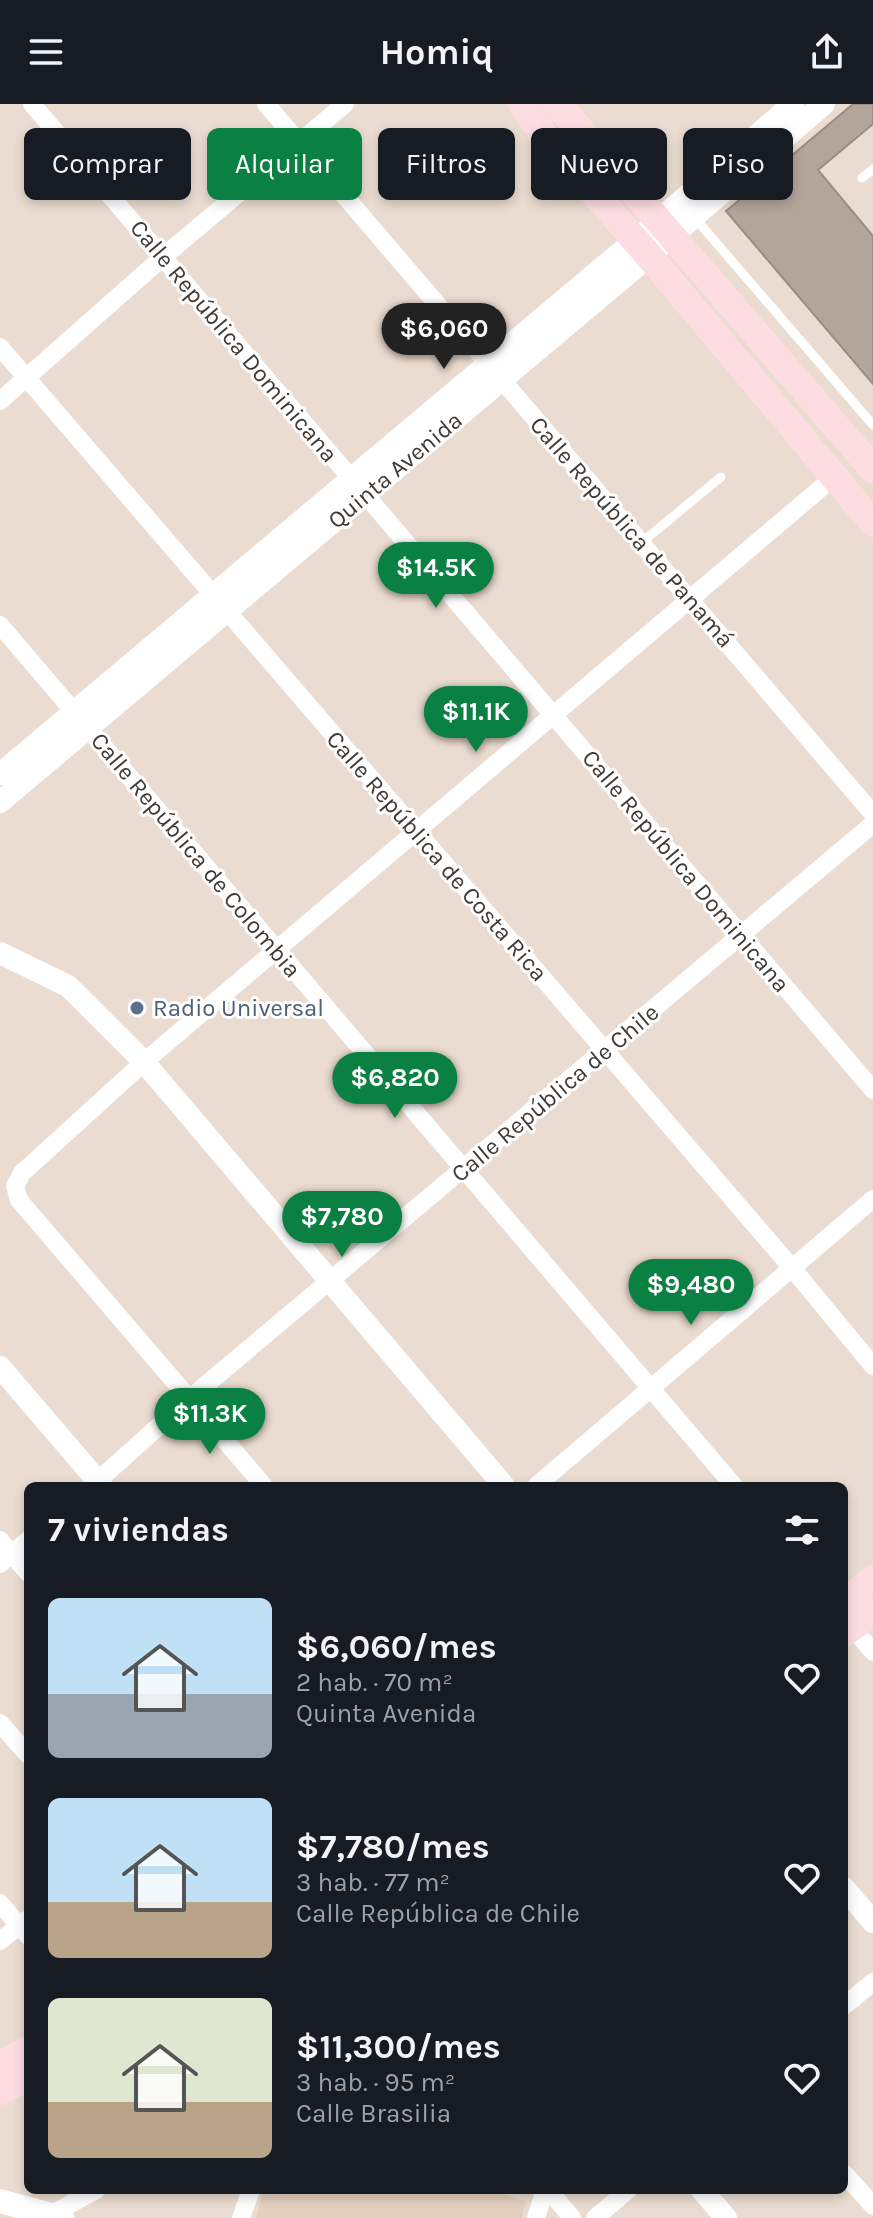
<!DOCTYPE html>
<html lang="es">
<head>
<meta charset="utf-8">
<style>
	:root { --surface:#171b24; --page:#242831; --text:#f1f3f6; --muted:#9ea1a6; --accent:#0b8043 }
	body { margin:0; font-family:Karla,sans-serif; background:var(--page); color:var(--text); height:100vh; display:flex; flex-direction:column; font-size:30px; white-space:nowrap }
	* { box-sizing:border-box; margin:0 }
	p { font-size:26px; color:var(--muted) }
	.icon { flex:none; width:44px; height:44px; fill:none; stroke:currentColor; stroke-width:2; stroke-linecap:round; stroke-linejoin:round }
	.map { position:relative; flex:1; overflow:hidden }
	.drawer { position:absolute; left:24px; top:1378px; width:824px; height:712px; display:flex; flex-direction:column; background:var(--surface); border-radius:12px; box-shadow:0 4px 12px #0003 }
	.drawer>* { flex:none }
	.top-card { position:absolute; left:24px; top:24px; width:826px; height:72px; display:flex; gap:16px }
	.price { position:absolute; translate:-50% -68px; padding:0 18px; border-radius:28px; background:var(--accent); color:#fff; font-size:26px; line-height:52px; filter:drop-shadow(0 2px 4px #0008) }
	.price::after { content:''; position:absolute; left:50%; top:48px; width:24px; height:18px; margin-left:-12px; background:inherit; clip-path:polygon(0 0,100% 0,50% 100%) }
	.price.current { background:#222; color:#fff }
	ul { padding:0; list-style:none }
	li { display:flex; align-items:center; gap:24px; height:200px; padding:0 24px }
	li span { display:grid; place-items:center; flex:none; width:224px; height:160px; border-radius:12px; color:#555 }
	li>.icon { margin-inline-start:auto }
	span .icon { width:96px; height:96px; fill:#fffc; stroke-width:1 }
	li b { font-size:34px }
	h2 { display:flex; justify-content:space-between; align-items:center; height:96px; padding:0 24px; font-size:34px }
	.pill { padding:0 28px; border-radius:12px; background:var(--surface); box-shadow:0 4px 12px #0003; font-size:28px; line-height:72px }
	.pill.current { background:var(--accent); color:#fff }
	header { display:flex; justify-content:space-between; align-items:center; height:104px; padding:0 24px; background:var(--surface); font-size:36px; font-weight:700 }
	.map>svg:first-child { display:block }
	.built { fill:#e4cfbf }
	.building { fill:#b3a59a; stroke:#9b8d82; stroke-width:2 }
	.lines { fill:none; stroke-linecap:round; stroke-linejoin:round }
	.service { stroke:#fff; stroke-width:9 }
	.minor { stroke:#fff; stroke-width:18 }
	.tertiary { stroke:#fff; stroke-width:22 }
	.secondary { stroke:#fff; stroke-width:24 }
	.primary { stroke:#fddde1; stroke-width:28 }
	.service-dot { fill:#5c6f8a; stroke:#fff; stroke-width:3 }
	.labels { text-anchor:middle; stroke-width:6; stroke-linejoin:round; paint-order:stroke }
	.street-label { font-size:24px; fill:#3f3a35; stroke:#fff }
	.service-label { font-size:24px; fill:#4e5e75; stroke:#fff; text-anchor:start }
</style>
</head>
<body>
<header><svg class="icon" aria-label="menu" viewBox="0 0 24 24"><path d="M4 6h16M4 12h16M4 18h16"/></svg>Homiq<svg class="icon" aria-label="share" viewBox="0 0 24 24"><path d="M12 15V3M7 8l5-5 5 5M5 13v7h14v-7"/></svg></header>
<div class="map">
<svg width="873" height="2114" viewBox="0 0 873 2114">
	<rect width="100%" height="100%" fill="#eadcd0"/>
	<!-- built -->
	<path class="built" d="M 264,2086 L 486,2086 L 526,2097 L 522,2114 L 256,2114 Z"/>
	<!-- building -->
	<path class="building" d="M 853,0 L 873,0 L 873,20 L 818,66 L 873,132 L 873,280 L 726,107 Z"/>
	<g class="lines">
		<!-- service -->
		<path class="service" d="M 862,74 L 873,65
			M 694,113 L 873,321
			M 641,439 L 721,373"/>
		<!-- minor -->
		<path class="minor" d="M 32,0 L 873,986
			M 266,0 L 873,710
			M 0,243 L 792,1164 L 873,1262
			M 0,297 L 163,153 L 345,0
			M 0,521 L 734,1382
			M 92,1382 L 189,1295 L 873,720
			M 264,1382 L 19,1096 L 15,1082 L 22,1069 L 144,958 L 834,373
			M 536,1382 L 873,1095
			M 0,1436 L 28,1469
			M 0,1460 L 28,1436
			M 853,1524 L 873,1548
			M 0,1619 L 28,1651
			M 0,1799 L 28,1832
			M 0,1837 L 26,1816
			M 844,1902 L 873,1878
			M 844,2069 L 873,2102
			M 549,2086 L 572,2114
			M 52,2110 L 96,2086
			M 241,2114 L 251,2086
			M 536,2114 L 545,2086
			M 595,2114 L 628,2086"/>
		<!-- tertiary -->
		<path class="tertiary" d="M 0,670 L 659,116 L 793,0
			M 0,698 L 649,152 L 824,0
			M 0,849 L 68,882 L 144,958 L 504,1382
			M 0,1263 L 102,1382
			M 844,1784 L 873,1818
			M 702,2086 L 726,2114"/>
		<!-- secondary -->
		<path class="secondary" d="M 0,2097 L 62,2114"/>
		<!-- primary -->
		<path class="primary" d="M 522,0 L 547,35 L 649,152 L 873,419
			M 555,0 L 568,12 L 873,365
			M 844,1498 L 873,1475
			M 844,1529 L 873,1508
			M 0,1961 L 28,1946
			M 0,1987 L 28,1973"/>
	</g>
	<!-- markers -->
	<circle class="service-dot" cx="137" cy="904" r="8"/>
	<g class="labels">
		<!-- street labels -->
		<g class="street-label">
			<text transform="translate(234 237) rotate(50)" y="8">Calle República Dominicana</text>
			<text transform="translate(395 366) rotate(-40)" y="8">Quinta Avenida</text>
			<text transform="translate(632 428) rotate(49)" y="8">Calle República de Panamá</text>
			<text transform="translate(196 751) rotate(50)" y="8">Calle República de Colombia</text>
			<text transform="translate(437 752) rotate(49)" y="8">Calle República de Costa Rica</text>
			<text transform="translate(686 767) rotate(50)" y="8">Calle República Dominicana</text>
			<text transform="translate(555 989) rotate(-40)" y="8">Calle República de Chile</text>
		</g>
		<!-- service labels -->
		<g class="service-label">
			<text x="153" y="912">Radio Universal</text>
		</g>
	</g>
</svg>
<b class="price current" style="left:444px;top:267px">$6,060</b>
<b class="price" style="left:436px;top:506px">$14.5K</b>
<b class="price" style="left:476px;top:650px">$11.1K</b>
<b class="price" style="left:395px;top:1016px">$6,820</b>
<b class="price" style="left:342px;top:1155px">$7,780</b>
<b class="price" style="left:691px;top:1223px">$9,480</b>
<b class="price" style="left:210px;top:1352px">$11.3K</b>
<div class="top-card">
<a class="pill">Comprar</a>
<a class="pill current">Alquilar</a>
<a class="pill">Filtros</a>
<a class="pill">Nuevo</a>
<a class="pill">Piso</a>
</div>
<section class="drawer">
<h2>7 viviendas<svg class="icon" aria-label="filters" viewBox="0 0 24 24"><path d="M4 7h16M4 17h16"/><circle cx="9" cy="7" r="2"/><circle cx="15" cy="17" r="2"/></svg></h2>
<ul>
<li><span style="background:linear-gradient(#bfe0f5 60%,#9aa5b1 0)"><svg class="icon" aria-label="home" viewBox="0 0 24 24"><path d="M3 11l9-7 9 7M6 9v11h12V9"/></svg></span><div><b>$6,060/mes</b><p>2 hab. · 70 m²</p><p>Quinta Avenida</p></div><svg class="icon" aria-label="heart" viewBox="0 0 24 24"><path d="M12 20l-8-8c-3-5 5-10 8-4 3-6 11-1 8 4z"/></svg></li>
<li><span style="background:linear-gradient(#bfe0f5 65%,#b9a48a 0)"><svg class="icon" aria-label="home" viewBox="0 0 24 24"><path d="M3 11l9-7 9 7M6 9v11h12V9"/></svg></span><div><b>$7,780/mes</b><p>3 hab. · 77 m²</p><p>Calle República de Chile</p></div><svg class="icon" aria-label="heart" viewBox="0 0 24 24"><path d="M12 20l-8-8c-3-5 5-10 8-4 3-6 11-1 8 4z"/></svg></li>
<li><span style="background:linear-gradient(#dfe7d0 65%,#b9a48a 0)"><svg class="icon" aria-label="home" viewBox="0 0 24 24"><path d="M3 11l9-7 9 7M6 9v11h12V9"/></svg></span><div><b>$11,300/mes</b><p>3 hab. · 95 m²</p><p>Calle Brasilia</p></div><svg class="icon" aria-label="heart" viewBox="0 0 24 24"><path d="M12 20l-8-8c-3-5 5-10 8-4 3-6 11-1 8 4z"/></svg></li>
</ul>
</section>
</div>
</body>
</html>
